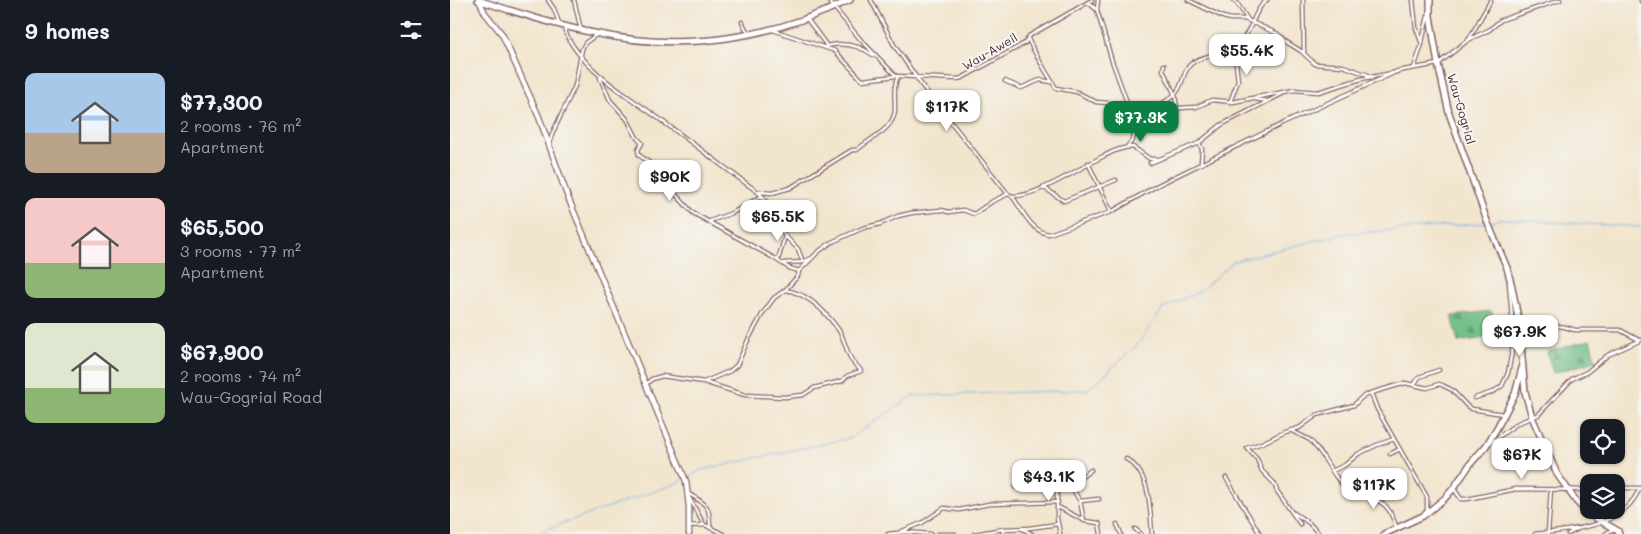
<!DOCTYPE html>
<html lang="en">
<head>
<meta charset="utf-8">
<style>
	:root { --surface:#171b24; --page:#242831; --text:#f1f3f6; --muted:#9ea1a6; --accent:#0b8043 }
	body { margin:0; font-family:Mali,sans-serif; background:var(--page); color:var(--text); height:100vh; display:flex; flex-direction:column; font-size:19px; white-space:nowrap }
	* { box-sizing:border-box; margin:0 }
	p { font-size:16px; color:var(--muted) }
	.icon { flex:none; width:28px; height:28px; fill:none; stroke:currentColor; stroke-width:2; stroke-linecap:round; stroke-linejoin:round }
	.map { position:relative; flex:1; overflow:hidden }
	.side { display:flex; flex-direction:column; background:var(--surface); width:450px }
	.side>* { flex:none }
	.fabs { position:absolute; left:1130px; top:419px; display:grid; gap:10px }
	.fabs a { display:grid; place-items:center; width:45px; height:45px; border-radius:10px; background:var(--surface); box-shadow:0 1px 4px #0004; font-size:25px }
	.price { position:absolute; translate:-50% -42px; padding:0 11px; border-radius:10px; background:#fff; color:#222; font-size:16px; line-height:32px; filter:drop-shadow(0 1px 2px #0008) }
	.price::after { content:''; position:absolute; left:50%; top:30px; width:15px; height:11px; margin-left:-8px; background:inherit; clip-path:polygon(0 0,100% 0,50% 100%) }
	.price.current { background:var(--accent); color:#fff }
	ul { padding:0; list-style:none }
	li { display:flex; align-items:center; gap:15px; height:125px; padding:0 25px }
	li span { display:grid; place-items:center; flex:none; width:140px; height:100px; border-radius:10px; color:#555 }
	li>.icon { margin-inline-start:auto }
	span .icon { width:60px; height:60px; fill:#fffc; stroke-width:1 }
	li b { font-size:21px }
	h2 { display:flex; justify-content:space-between; align-items:center; height:60px; padding:0 25px; font-size:21px }
	main { display:flex; flex:1; min-height:0 }
	.map>svg:first-child { display:block }
	.forest { fill:url(#forest-firs); stroke:#5e6e5a }
	.lines { fill:none; stroke-linecap:round; stroke-linejoin:round }
	.stream { stroke:#77b1e7; stroke-width:1 }
	.street-casing { stroke:#856464; stroke-width:5 }
	.secondary-casing { stroke:#856464; stroke-width:7 }
	.primary-casing { stroke:#856464; stroke-width:8 }
	.street { stroke:#fff; stroke-width:2.5 }
	.secondary { stroke:#fff; stroke-width:4.5 }
	.primary { stroke:#fff; stroke-width:5 }
	.labels { text-anchor:middle; stroke-width:4; stroke-linejoin:round; paint-order:stroke }
	.street-label { font-size:12px; fill:#4a1f2b; stroke:#f6f6f2 }
</style>
</head>
<body>
<main>
<section class="side">
<h2>9 homes<svg class="icon" aria-label="filters" viewBox="0 0 24 24"><path d="M4 7h16M4 17h16"/><circle cx="9" cy="7" r="2"/><circle cx="15" cy="17" r="2"/></svg></h2>
<ul>
<li><span style="background:linear-gradient(#a9c7e8 60%,#b9a48a 0)"><svg class="icon" aria-label="home" viewBox="0 0 24 24"><path d="M3 11l9-7 9 7M6 9v11h12V9"/></svg></span><div><b>$77,300</b><p>2 rooms · 76 m²</p><p>Apartment</p></div></li>
<li><span style="background:linear-gradient(#f6c9c9 65%,#8fb573 0)"><svg class="icon" aria-label="home" viewBox="0 0 24 24"><path d="M3 11l9-7 9 7M6 9v11h12V9"/></svg></span><div><b>$65,500</b><p>3 rooms · 77 m²</p><p>Apartment</p></div></li>
<li><span style="background:linear-gradient(#dfe7d0 65%,#8fb573 0)"><svg class="icon" aria-label="home" viewBox="0 0 24 24"><path d="M3 11l9-7 9 7M6 9v11h12V9"/></svg></span><div><b>$67,900</b><p>2 rooms · 74 m²</p><p>Wau-Gogrial Road</p></div></li>
</ul>
</section>
<div class="map">
<svg width="1191" height="534" viewBox="0 0 1191 534">
	<defs>
		<pattern id="forest-firs" width="22" height="20" patternUnits="userSpaceOnUse" patternTransform="scale(1.25)"><rect width="22" height="20" fill="#71be88"/><path d="M5 1l3.5 6h-7zM16 11l3.5 6h-7z" fill="#5f9a6f"/></pattern>
	</defs>
	<rect width="100%" height="100%" fill="#f6f6f2"/>
	<filter id="ink" filterUnits="userSpaceOnUse"><feTurbulence type="fractalNoise" baseFrequency=".02" numOctaves="2"/><feDisplacementMap in="SourceGraphic" scale="10" xChannelSelector="R" yChannelSelector="G"/><feConvolveMatrix kernelMatrix="1 2 1 2 8 2 1 2 1" color-interpolation-filters="sRGB"/></filter>
	<filter id="wash" filterUnits="userSpaceOnUse"><feTurbulence type="fractalNoise" baseFrequency=".0096" numOctaves="4" result="noise"/><feDisplacementMap in="SourceGraphic" scale="20" xChannelSelector="R" yChannelSelector="G"/><feGaussianBlur stdDeviation="1.12" result="paint"/><feColorMatrix in="noise" values="0 0 0 0 0 0 0 0 0 0 0 0 0 0 0 0 0 1.4 0 .05"/><feComposite in="paint" operator="in"/></filter>
	<g filter="url(#wash)">
		<rect width="100%" height="100%" fill="#f2e5ce"/>
		<!-- forest -->
		<path class="forest" d="M 1041,311 L 1056,335 L 1008,342 L 1002,316 Z
			M 1140,340 L 1146,361 L 1103,373 L 1097,352 Z"/>
		<g class="lines">
			<!-- stream -->
			<path class="stream" d="M 1041,222 L 1050,219 L 1191,227
				M 238,478 L 251,470 L 400,438 L 463,396 L 638,390 L 688,344 L 713,308 L 749,292 L 784,261 L 892,234 L 1037,223
				M 90,534 L 97,529 L 225,484 L 234,479"/>
		</g>
	</g>
	<g filter="url(#ink)">
		<g class="lines">
			<defs>
				<path id="street" d="M 98,0 L 104,9 L 109,23
					M 124,0 L 131,30
					M 378,0 L 410,39 L 446,76 L 507,79 L 512,78 L 575,43 L 579,36 L 642,0
					M 421,0 L 444,45 L 473,87 L 558,194 L 562,196 C 572,209 581,232 599,234 L 661,212 L 708,185 L 832,124 L 948,71 L 988,64 L 1018,40 L 1039,30 L 1051,20 L 1110,0
					M 648,0 L 647,10 L 662,61 L 686,127
					M 738,0 L 773,17 L 781,19 L 795,19 L 828,34 L 838,43 L 851,51 L 865,64 L 893,66 L 921,76
					M 783,0 L 787,3 L 798,20
					M 853,0 L 854,53
					M 963,0 L 966,28 L 972,44 L 964,68
					M 1191,0 L 1191,1
					M 639,3 L 647,10
					M 357,19 L 377,46
					M 292,22 L 298,33
					M 114,26 C 115,33 119,40 123,46 C 147,81 184,99 216,124 C 247,146 277,170 308,192 L 314,198 L 335,236 L 348,249 L 353,262 L 362,258
					M 323,30 L 385,51 L 412,80 L 446,76
					M 578,39 C 586,56 596,72 606,88 L 627,92 L 646,102 L 659,103 L 668,107 L 700,110 L 746,107 L 762,100 L 783,102 L 844,90 L 868,92 L 911,79 L 947,72
					M 1019,39 L 1041,0
					M 972,42 L 978,16
					M 376,46 C 393,42 409,45 423,55
					M 714,65 L 713,70 L 725,95 L 727,108
					M 150,78 L 160,100 L 177,119 L 187,138 L 192,143 L 188,150 L 189,155 L 205,167 L 215,183 L 243,213 L 322,257 L 339,268 L 349,271
					M 555,81 L 571,88 L 590,80 L 602,82
					M 805,99 L 817,101
					M 780,102 L 788,81 L 785,56 L 788,44
					M 749,143 L 752,149 L 751,164
					M 99,144 L 103,132 L 125,86 L 132,49 L 135,43 L 146,35
					M 677,147 L 683,139 L 689,118 C 700,109 715,104 725,94 C 734,86 732,71 741,64 C 749,57 756,57 766,54 C 773,53 784,47 790,42 C 803,31 803,10 817,0
					M 638,163 L 661,211
					M 700,163 L 749,143 L 771,125 L 832,94
					M 593,187 L 614,201 L 666,180
					M 310,192 L 322,193 L 340,188 L 402,150 L 407,150 C 421,137 446,129 445,107 C 445,96 443,87 448,76
					M 563,196 C 587,197 631,167 654,156 C 663,151 672,147 683,147 L 700,159 L 708,159
					M 260,221 L 282,213 L 312,196
					M 328,260 L 335,236
					M 334,263 L 353,262
					M 336,289 L 348,276 L 349,271 L 368,252 L 382,242 L 413,228 L 430,224 L 448,216 L 461,213 L 491,210 L 499,212 L 513,210 L 524,214 L 543,201 L 558,194
					M 1070,332 L 1099,325 L 1115,327 L 1125,330 L 1170,330 L 1189,340
					M 196,384 L 202,379 L 212,376 L 254,382 L 295,395 L 335,397 L 353,395 L 364,388 L 392,381 L 397,376 L 411,371 C 409,367 405,365 403,362 C 396,353 395,339 388,329 C 375,311 358,293 335,290 L 324,298 L 313,313 L 298,340 L 287,365 L 280,371 L 254,382
					M 964,385 L 969,377 L 989,370
					M 921,393 L 927,409 L 977,497 L 977,512
					M 1025,398 L 1043,392 L 1052,386 L 1058,373 L 1064,340 L 1059,283
					M 842,431 L 860,440 L 870,452 L 886,477 L 898,491 C 909,491 932,500 938,509 C 942,514 944,522 947,528
					M 1040,443 L 1068,423 L 1088,415 L 1122,379 L 1137,372 L 1158,355 L 1191,340
					M 940,454 L 950,449
					M 676,459 C 701,473 700,509 702,534
					M 607,468 L 607,518 L 610,534
					M 882,471 L 895,465 L 908,454 L 927,445 L 944,439
					M 776,478 L 810,534
					M 565,487 L 572,480 L 576,477 L 607,480
					M 1166,488 L 1191,488
					M 1004,489 L 1011,499 L 1017,499 L 1066,489 L 1139,490
					M 239,494 C 258,505 260,506 260,528
					M 240,499 L 254,525
					M 630,501 L 649,499
					M 608,507 L 635,521 L 649,523 L 651,534
					M 844,513 L 859,523 L 869,534
					M 634,521 L 630,501 L 625,493 L 624,487 L 629,479 L 641,470
					M 667,524 L 671,534
					M 850,524 L 827,491 L 824,483 L 812,471 L 807,459 L 797,448 L 812,443 L 835,432 L 849,428 L 867,415 L 904,405 L 912,397 L 921,393 L 955,383 L 977,388 L 989,384 L 992,385 L 1002,390 L 1017,406 L 1022,409 L 1053,414
					M 239,526 L 255,525 L 273,534
					M 553,529 L 553,534
					M 573,529 L 582,534
					M 685,529 L 691,534
					M 450,532 L 472,523 L 494,508 L 509,510 L 539,504 L 608,502
					M 1098,533 L 1101,489
					M 438,534 L 455,532 L 481,534
					M 488,534 L 505,534
					M 524,534 L 553,529 L 579,528 L 608,524
					M 1085,534 C 1121,530 1172,528 1189,490 L 1191,489
					M 1118,534 L 1128,529
					M 1155,534 L 1163,529"/>
				<path id="secondary" d="M 29,0 L 35,13 L 52,34 L 89,117 L 117,195 L 236,481 L 239,507 L 239,534"/>
				<path id="primary" d="M 28,0 C 68,13 108,26 149,34 C 234,52 322,38 400,0
					M 980,0 L 980,16 L 988,64 L 999,113 L 1037,221 L 1057,268 L 1062,287 L 1069,323 L 1075,392 L 1082,417 L 1107,474 L 1126,501 L 1137,513 L 1168,531 L 1169,534
					M 934,534 L 973,516 L 994,499 L 1003,489 L 1021,463 L 1036,446 L 1048,426 L 1065,394 L 1072,368"/>
			</defs>
			<!-- street casing -->
			<use href="#street" class="street-casing"/>
			<!-- secondary casing -->
			<use href="#secondary" class="secondary-casing"/>
			<!-- primary casing -->
			<use href="#primary" class="primary-casing"/>
			<!-- street -->
			<use href="#street" class="street"/>
			<!-- secondary -->
			<use href="#secondary" class="secondary"/>
			<!-- primary -->
			<use href="#primary" class="primary"/>
		</g>
	</g>
	<g class="labels">
		<!-- street labels -->
		<g class="street-label">
			<text transform="translate(540 52) rotate(-30)" y="4">Wau-Aweil</text>
			<text transform="translate(1011 109) rotate(74)" y="4">Wau-Gogrial</text>
		</g>
	</g>
</svg>
<div class="fabs">
<a><svg class="icon" aria-label="locate" viewBox="0 0 24 24"><circle cx="12" cy="12" r="6"/><path d="M12 2v4M12 18v4M2 12h4M18 12h4"/></svg></a>
<a><svg class="icon" aria-label="layers" viewBox="0 0 24 24"><path d="M12 4l9 5-9 5-9-5zM3 14l9 5 9-5"/></svg></a>
</div>
<b class="price" style="left:797px;top:76px">$55.4K</b>
<b class="price" style="left:497px;top:132px">$117K</b>
<b class="price current" style="left:691px;top:143px">$77.3K</b>
<b class="price" style="left:220px;top:202px">$90K</b>
<b class="price" style="left:328px;top:242px">$65.5K</b>
<b class="price" style="left:1070px;top:357px">$67.9K</b>
<b class="price" style="left:1072px;top:480px">$67K</b>
<b class="price" style="left:599px;top:502px">$43.1K</b>
<b class="price" style="left:924px;top:510px">$117K</b>
</div>
</main>
</body>
</html>
